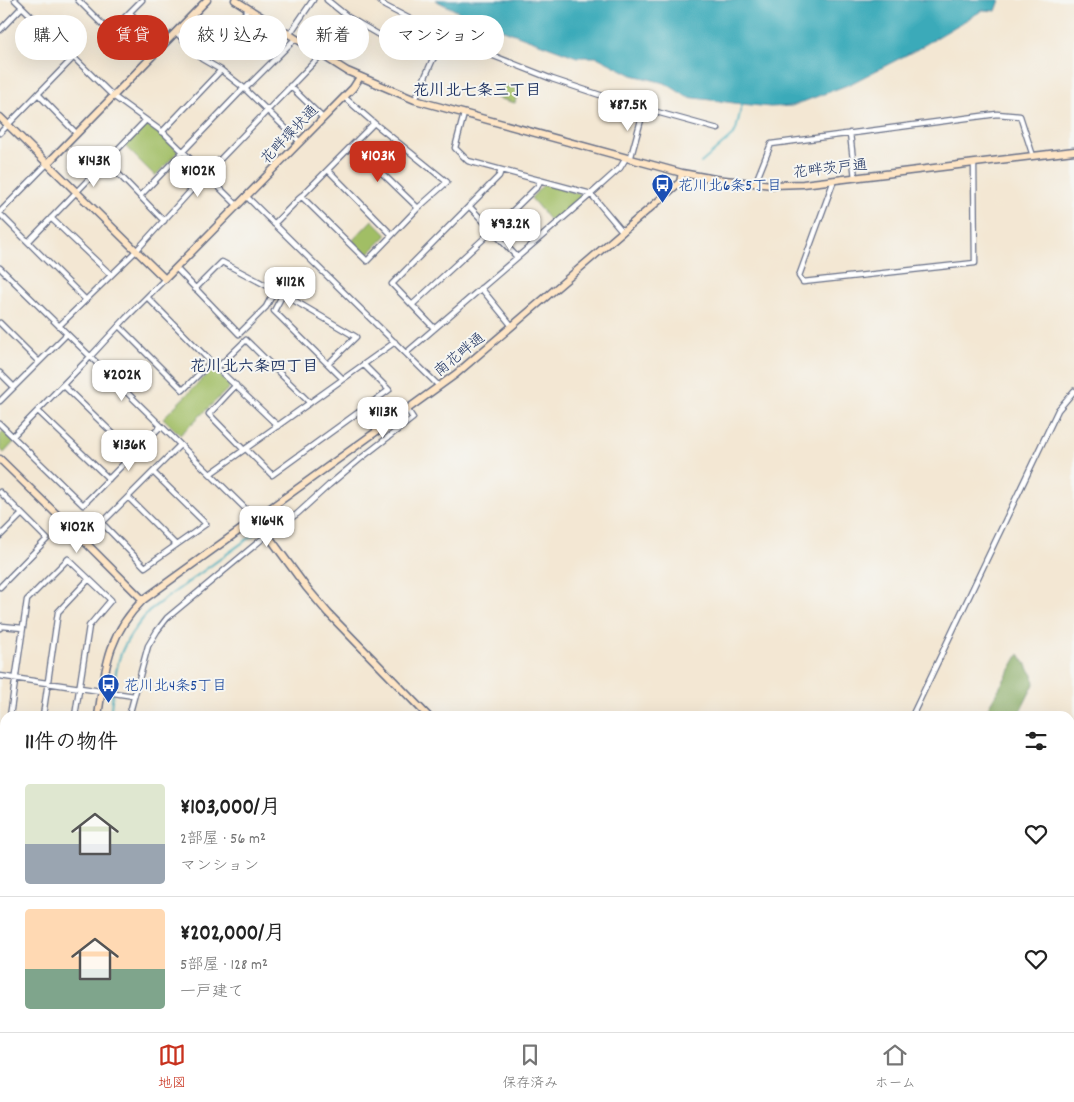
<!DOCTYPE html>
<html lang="ja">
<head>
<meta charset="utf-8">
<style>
	:root { --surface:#fff; --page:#f6f6f6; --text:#222; --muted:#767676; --line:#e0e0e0; --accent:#c8321e }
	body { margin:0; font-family:Dekko,"Klee One",sans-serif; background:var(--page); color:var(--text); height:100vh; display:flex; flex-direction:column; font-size:19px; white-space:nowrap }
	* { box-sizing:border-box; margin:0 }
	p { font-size:16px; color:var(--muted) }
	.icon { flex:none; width:28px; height:28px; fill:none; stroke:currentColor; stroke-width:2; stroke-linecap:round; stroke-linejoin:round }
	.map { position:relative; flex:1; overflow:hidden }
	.drawer { position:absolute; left:0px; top:711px; width:1075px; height:321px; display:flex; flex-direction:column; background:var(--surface); border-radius:15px 15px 0 0; box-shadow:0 5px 20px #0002 }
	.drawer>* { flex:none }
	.banner { position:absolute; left:15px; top:15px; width:500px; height:45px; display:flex; gap:10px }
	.price { position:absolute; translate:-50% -42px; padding:0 11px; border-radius:10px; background:#fff; color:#222; font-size:16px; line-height:32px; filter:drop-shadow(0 1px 2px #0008) }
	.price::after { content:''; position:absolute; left:50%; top:30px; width:15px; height:11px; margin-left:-8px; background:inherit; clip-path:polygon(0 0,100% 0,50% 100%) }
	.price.active { background:var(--accent); color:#fff }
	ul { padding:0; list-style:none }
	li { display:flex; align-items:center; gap:15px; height:125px; padding:0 25px }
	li+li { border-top:1px solid var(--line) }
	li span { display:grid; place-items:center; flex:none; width:140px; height:100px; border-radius:5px; color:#555 }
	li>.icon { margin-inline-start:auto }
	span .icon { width:60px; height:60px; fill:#fffc; stroke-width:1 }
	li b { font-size:21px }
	h2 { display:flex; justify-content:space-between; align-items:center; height:60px; padding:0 25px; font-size:21px }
	.pill { padding:0 18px; border-radius:22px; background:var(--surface); box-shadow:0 5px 20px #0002; font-size:18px; line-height:45px }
	.pill.active { background:var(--accent); color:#fff }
	.menu { display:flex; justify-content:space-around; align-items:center; height:70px; border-top:1px solid var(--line); background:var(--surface); font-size:14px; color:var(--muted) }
	.menu a { display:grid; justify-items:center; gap:2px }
	.menu .active { color:var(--accent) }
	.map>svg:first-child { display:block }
	.green { fill:#a1be65; stroke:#5e7662 }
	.forest { fill:#80a55a; stroke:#4e6a5c }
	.water { fill:#3baab9; stroke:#2b6c8c }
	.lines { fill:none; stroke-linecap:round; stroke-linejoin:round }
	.stream { stroke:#3baab9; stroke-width:2 }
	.street-casing { stroke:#676f87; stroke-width:7 }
	.secondary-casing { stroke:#676f87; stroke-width:9 }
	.street { stroke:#fff; stroke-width:4.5 }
	.secondary { stroke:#fee5c5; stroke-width:6 }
	.labels { text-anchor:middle; stroke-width:4; stroke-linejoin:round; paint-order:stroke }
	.street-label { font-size:15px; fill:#1b2f5e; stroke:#f6f6f2 }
	.transit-label { font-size:15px; fill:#164399; stroke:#f6f6f2; text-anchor:start }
	.neighbourhood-label { font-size:16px; font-weight:bold; fill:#1b2f5e; stroke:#f6f6f2 }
</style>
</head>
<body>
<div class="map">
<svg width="1074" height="1032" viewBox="0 0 1074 1032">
	<rect width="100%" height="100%" fill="#f6f6f2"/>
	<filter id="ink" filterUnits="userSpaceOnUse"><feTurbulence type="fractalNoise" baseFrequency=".02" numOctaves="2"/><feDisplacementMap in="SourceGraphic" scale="10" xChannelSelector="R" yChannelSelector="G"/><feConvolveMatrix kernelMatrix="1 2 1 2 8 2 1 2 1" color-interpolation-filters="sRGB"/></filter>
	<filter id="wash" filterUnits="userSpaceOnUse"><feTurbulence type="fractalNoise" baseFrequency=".0096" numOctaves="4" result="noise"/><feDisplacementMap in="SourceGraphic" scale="20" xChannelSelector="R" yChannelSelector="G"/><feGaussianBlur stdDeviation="1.12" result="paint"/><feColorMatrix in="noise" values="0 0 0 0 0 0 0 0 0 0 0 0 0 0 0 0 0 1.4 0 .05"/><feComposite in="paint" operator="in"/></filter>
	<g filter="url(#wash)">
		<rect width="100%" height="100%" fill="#f3e7d3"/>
		<!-- green -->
		<path class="green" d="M 502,85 L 518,89 L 515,103 L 494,97 Z
			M 144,125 L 147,125 L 162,136 L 178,150 L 178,152 L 155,176 L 125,146 Z
			M 544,184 L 580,194 L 581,198 L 552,223 L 531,198 Z
			M 372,220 L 386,234 L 386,236 L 368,254 L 366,254 L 352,241 Z
			M 213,369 L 229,384 L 229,388 L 180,435 L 163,418 Z
			M 3,431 L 14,442 L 4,453 L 0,449 L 0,434 Z
			M 654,1028 L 741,1028 L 737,1032 L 660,1032 Z"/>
		<!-- forest -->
		<path class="forest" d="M 1019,654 L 1033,675 L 1034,684 L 1018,716 L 983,716 Z
			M 0,936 L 5,941 L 5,1026 L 0,1021 Z
			M 261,1028 L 340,1028 L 341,1032 L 263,1032 Z"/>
		<!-- water -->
		<path class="water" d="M 435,0 L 1000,0 L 996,11 L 983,10 L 916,50 L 850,84 L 792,106 L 770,107 L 742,104 L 687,97 L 665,83 L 632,75 L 597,57 L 577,57 L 471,18 Z"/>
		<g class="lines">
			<!-- stream -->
			<path class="stream" d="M 701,163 L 733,135 L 736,130 L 742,104
				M 110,716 C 113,695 114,671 122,651 C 129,635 140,622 151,609 L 289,509
				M 44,1032 L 46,1028"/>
		</g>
	</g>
	<g filter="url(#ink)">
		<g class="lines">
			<defs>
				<path id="street" d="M 15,0 L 113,96 L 164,133 L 237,205
					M 78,0 L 110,32 L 142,0
					M 327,0 L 348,17 L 393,43 L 434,58
					M 379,0 L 385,6 L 443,36 L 552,79 L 624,103 L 718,129
					M 130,13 L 163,45
					M 0,30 L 22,7
					M 176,32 L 202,59 L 221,70 L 244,88 L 300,142
					M 289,35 L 313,0
					M 202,59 L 249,9
					M 290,86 L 323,118
					M 245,89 L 295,39
					M 38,94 L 76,133
					M 415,100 L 443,36
					M 464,114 L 455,148 L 468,161 L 591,194 L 623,232
					M 162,132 L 221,70
					M 0,133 L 73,58
					M 850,133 L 855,178
					M 353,145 L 418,208
					M 630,160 L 644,109
					M 106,161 L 164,221
					M 328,170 L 392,235
					M 834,180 L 799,276 L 803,282 L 975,263 L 974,164
					M 755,184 L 771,144 L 997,114 L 1020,116 L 1033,156
					M 140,196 L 244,88
					M 246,196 L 439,386
					M 301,196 L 367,261 L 418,208 L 447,182 L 374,123 L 344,97
					M 469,206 L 517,257
					M 0,212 L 47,164
					M 0,214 L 86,300
					M 51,218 L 111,275
					M 274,224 L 374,123
					M 28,242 L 146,120
					M 0,268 L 256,519
					M 176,268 L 239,334 L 266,307 L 275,290 L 222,262 L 195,289
					M 481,288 L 512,326
					M 412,305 L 492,231 L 538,186 L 540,180
					M 0,323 L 39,362
					M 59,326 L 136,251 L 206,174 L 321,55
					M 119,326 L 183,390 L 211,362 L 147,297
					M 434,328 L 392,284 L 499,176 L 501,170
					M 406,353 L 591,194 L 620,168 L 626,158
					M 328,364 L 356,337 L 283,294 L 274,311 L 343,379
					M 0,373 L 14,387
					M 63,385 L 134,454
					M 236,385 L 209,414 L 244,450
					M 0,401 L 67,334
					M 38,411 L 109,479
					M 0,424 L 83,505 L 161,426
					M 278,426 L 217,368 L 246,340 L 310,403
					M 13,436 L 90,357 L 126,318 L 165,279
					M 246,449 L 272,475 L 389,390 L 364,365
					M 210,474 L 395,342
					M 0,492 L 47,539 L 0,587
					M 128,497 L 176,545
					M 102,523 L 145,567 L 206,524 L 153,472
					M 0,536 L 22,514
					M 84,541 L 180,445
					M 0,628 L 2,626 L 23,628
					M 0,676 L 134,696
					M 10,716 L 27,600 L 68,559 L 111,600 L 89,626 L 75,716
					M 43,716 L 58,612 L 89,579
					M 129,716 L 148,646 L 157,631 L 167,618 L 267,535 L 297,514 L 329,485 L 360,459 L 413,418 L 407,409
					M 912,716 L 1058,410 L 1074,391
					M 0,788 L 5,753
					M 0,797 L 5,798
					M 0,926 L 5,921
					M 0,929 L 5,934
					M 0,1026 L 5,1031 L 4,1032
					M 389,1028 L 390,1032
					M 54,1032 L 56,1028
					M 535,1032 L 541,1028"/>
				<path id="secondary" d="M 235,0 L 347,71 L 415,100 L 682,173 L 715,179 L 772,185 L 803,184 L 1074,151
					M 0,117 L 165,279 L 353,88 L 360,77
					M 47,164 L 207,0
					M 0,459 L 84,541 L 143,600
					M 259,523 L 306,587 L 328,613 L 428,716
					M 98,716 C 105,670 107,635 143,600 L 456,374 L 663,197 L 680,182 L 682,173
					M 1070,913 L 1074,909
					M 1070,1022 L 1074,1026
					M 619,1028 L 626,1032
					M 29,1032 L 32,1028
					M 958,1032 L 962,1028"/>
			</defs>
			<!-- street casing -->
			<use href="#street" class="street-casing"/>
			<!-- secondary casing -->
			<use href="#secondary" class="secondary-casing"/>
			<!-- street -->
			<use href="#street" class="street"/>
			<!-- secondary -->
			<use href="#secondary" class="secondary"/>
		</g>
	</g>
	<!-- icons -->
	<defs>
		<symbol id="bus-pin" viewBox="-11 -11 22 30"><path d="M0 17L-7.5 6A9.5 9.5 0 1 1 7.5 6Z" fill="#1a4fb4" stroke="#f6f6f2"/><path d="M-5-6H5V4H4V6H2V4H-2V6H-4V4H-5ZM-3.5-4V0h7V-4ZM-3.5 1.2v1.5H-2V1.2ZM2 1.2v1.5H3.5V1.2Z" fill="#fff"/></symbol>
	</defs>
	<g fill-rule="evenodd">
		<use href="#bus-pin" x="650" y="172" width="25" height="34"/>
		<use href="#bus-pin" x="96" y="672" width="25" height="34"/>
	</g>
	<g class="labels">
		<!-- street labels -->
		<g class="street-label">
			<text transform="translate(289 134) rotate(-46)" y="5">花畔環状通</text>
			<text transform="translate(830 168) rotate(-6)" y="5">花畔茨戸通</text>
			<text transform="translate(459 354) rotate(-39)" y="5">南花畔通</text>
		</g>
		<!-- transit labels -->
		<g class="transit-label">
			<text x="678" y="190">花川北6条5丁目</text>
			<text x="124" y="690">花川北4条5丁目</text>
		</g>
		<!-- neighbourhood labels -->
		<g class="neighbourhood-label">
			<text x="477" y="95">花川北七条三丁目</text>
			<text x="254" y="371">花川北六条四丁目</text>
		</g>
	</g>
</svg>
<b class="price" style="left:628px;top:132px">¥87.5K</b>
<b class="price active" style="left:378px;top:183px">¥103K</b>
<b class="price" style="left:94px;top:188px">¥143K</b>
<b class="price" style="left:198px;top:198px">¥102K</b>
<b class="price" style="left:510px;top:251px">¥93.2K</b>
<b class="price" style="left:290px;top:309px">¥112K</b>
<b class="price" style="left:122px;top:402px">¥202K</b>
<b class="price" style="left:383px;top:439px">¥113K</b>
<b class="price" style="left:129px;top:472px">¥136K</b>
<b class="price" style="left:267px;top:548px">¥164K</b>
<b class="price" style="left:77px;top:554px">¥102K</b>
<div class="banner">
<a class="pill">購入</a>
<a class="pill active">賃貸</a>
<a class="pill">絞り込み</a>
<a class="pill">新着</a>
<a class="pill">マンション</a>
</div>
<section class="drawer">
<h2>11件の物件<svg class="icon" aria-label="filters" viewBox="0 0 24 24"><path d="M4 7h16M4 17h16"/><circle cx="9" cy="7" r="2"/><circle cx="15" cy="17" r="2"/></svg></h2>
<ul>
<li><span style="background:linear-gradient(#dfe7d0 60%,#9aa5b1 0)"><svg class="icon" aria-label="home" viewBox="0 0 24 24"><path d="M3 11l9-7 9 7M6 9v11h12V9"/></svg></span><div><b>¥103,000/月</b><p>2部屋 · 56 m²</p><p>マンション</p></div><svg class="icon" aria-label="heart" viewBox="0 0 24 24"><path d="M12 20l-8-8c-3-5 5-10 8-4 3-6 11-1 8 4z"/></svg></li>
<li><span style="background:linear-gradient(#ffd9b3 60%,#7fa58c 0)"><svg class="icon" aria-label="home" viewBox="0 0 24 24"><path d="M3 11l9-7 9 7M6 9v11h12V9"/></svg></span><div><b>¥202,000/月</b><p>5部屋 · 128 m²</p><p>一戸建て</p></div><svg class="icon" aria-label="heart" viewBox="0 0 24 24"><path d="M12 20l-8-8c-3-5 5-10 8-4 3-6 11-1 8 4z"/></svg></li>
</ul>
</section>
</div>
<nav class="menu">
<a class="active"><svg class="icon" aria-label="map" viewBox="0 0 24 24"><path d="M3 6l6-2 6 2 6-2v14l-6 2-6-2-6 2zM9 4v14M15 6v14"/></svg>地図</a>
<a><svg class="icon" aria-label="saved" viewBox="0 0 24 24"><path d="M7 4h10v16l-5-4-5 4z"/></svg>保存済み</a>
<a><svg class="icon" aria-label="home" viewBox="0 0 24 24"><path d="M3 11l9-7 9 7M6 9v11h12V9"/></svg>ホーム</a>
</nav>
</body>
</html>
